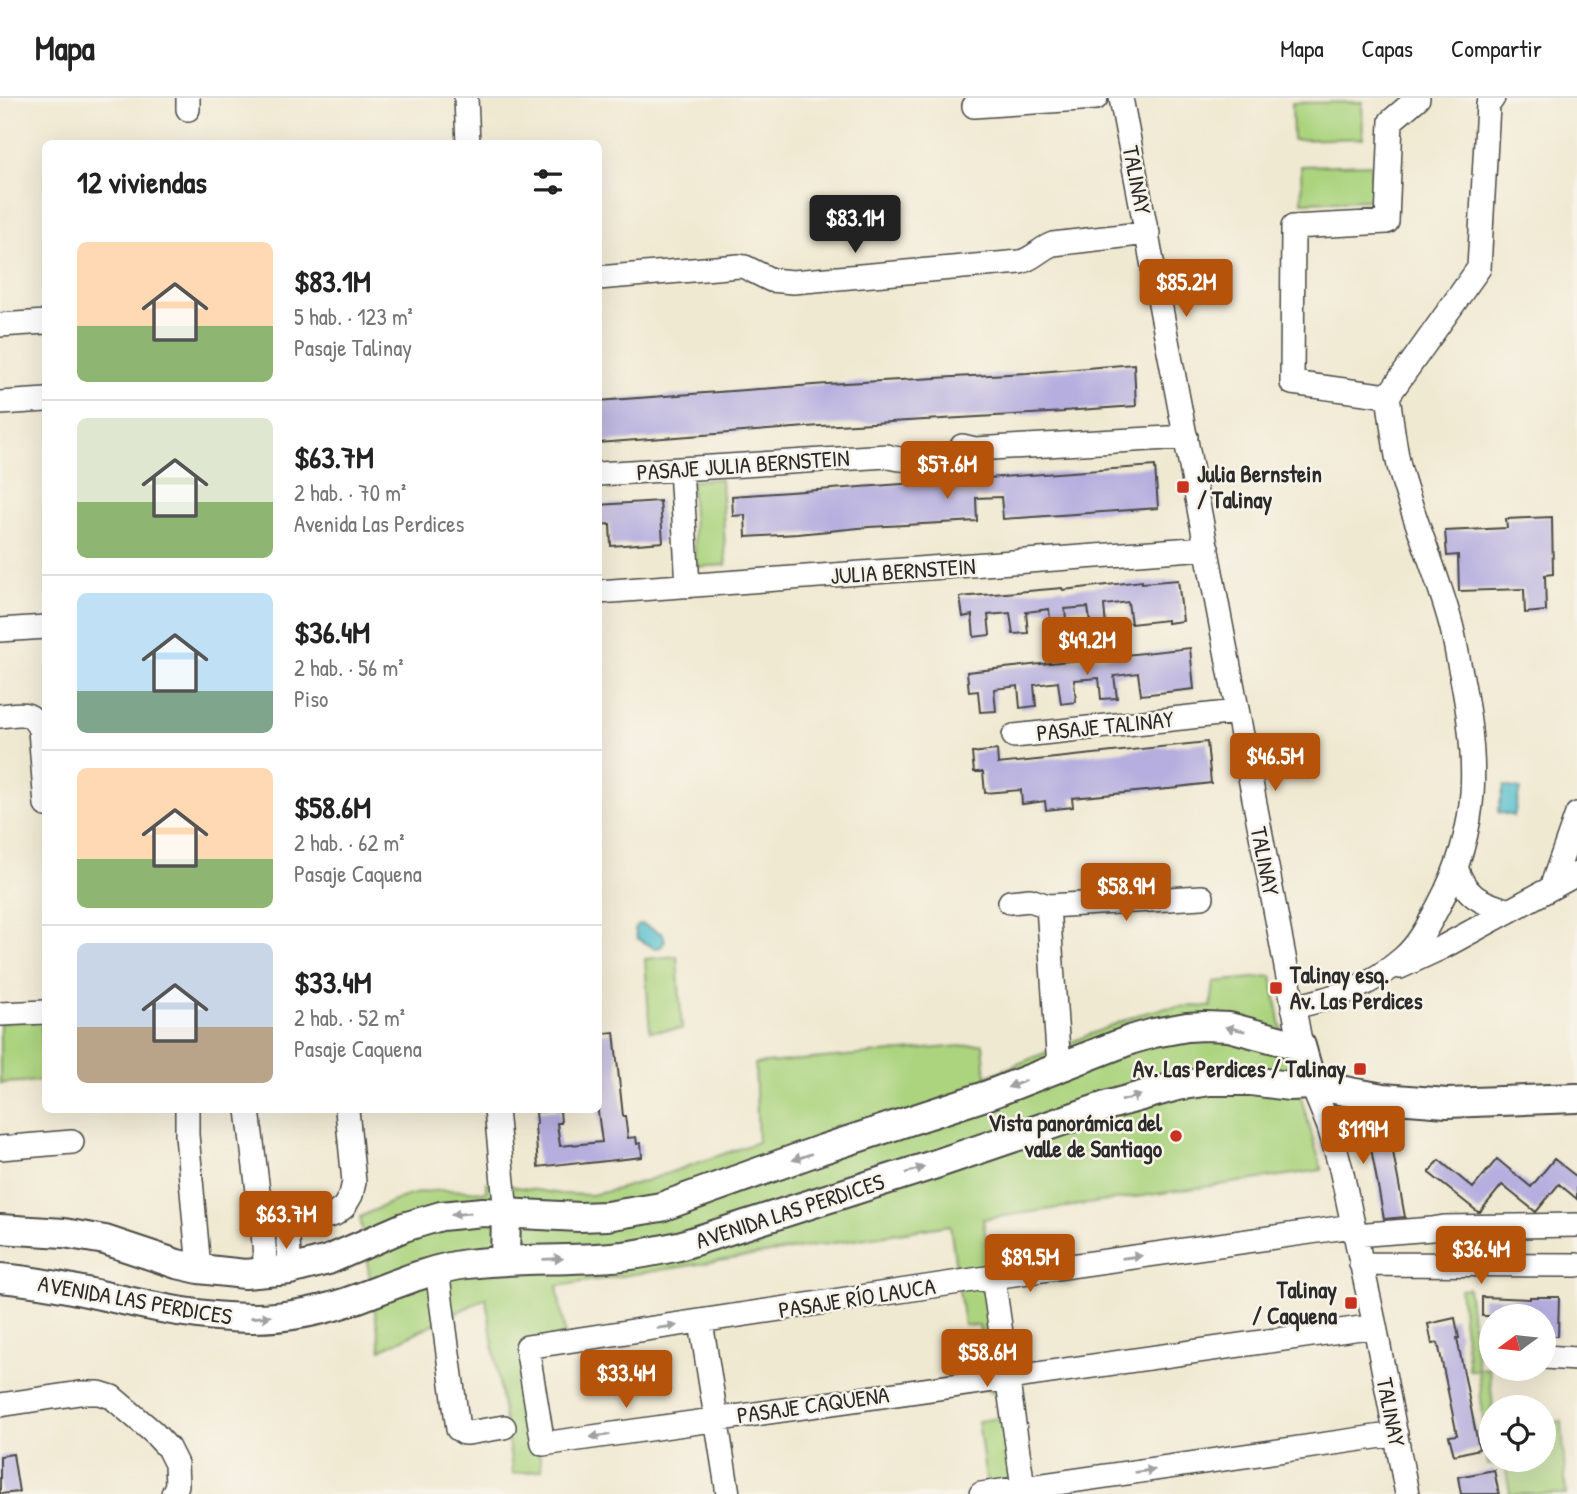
<!DOCTYPE html>
<html lang="es">
<head>
<meta charset="utf-8">
<style>
	:root { --surface:#fff; --page:#f6f6f6; --text:#222; --muted:#767676; --line:#e0e0e0; --accent:#b45309 }
	body { margin:0; font-family:"Patrick Hand",sans-serif; background:var(--page); color:var(--text); height:100vh; display:flex; flex-direction:column; font-size:26px; white-space:nowrap }
	* { box-sizing:border-box; margin:0 }
	p { font-size:23px; color:var(--muted) }
	.icon { flex:none; width:38px; height:38px; fill:none; stroke:currentColor; stroke-width:2; stroke-linecap:round; stroke-linejoin:round }
	.map { position:relative; flex:1; overflow:hidden }
	.panel { position:absolute; left:42px; top:42px; width:560px; height:973px; display:flex; flex-direction:column; background:var(--surface); border-radius:10px; box-shadow:0 7px 28px #0002 }
	.panel>* { flex:none }
	.needle { width:46px; rotate:255deg }
	.tools { position:absolute; left:1479px; top:1206px; display:grid; gap:14px }
	.tools a { display:grid; place-items:center; width:77px; height:77px; border-radius:50%; background:var(--surface); box-shadow:0 7px 28px #0002; font-size:35px }
	.price { position:absolute; translate:-50% -60px; padding:0 16px; border-radius:7px; background:var(--accent); color:#fff; font-size:23px; line-height:46px; filter:drop-shadow(0 2px 4px #0008) }
	.price::after { content:''; position:absolute; left:50%; top:42px; width:21px; height:16px; margin-left:-10px; background:inherit; clip-path:polygon(0 0,100% 0,50% 100%) }
	.price.active { background:#222; color:#fff }
	ul { padding:0; list-style:none }
	li { display:flex; align-items:center; gap:21px; height:175px; padding:0 35px }
	li+li { border-top:2px solid var(--line) }
	li span { display:grid; place-items:center; flex:none; width:196px; height:140px; border-radius:10px; color:#555 }
	li>.icon { margin-inline-start:auto }
	span .icon { width:84px; height:84px; fill:#fffc; stroke-width:1 }
	li b { font-size:30px }
	h2 { display:flex; justify-content:space-between; align-items:center; height:84px; padding:0 35px; font-size:30px }
	header { display:flex; align-items:center; gap:42px; box-sizing:border-box; height:98px; padding:0 35px; background:var(--surface); border-bottom:2px solid var(--line) }
	header strong { font-size:33px }
	nav { display:flex; gap:38px; margin-inline-start:auto; font-size:24px }
	.map>svg:first-child { display:block }
	.green { fill:#acd47f; stroke:#6c8055; stroke-width:2 }
	.water { fill:#52becc; stroke:#3e747c; stroke-width:2 }
	.building { fill:#b5aedf }
	.lines { fill:none; stroke-linecap:round; stroke-linejoin:round }
	.minor-casing { stroke:#494844; stroke-width:26 }
	.major-casing { stroke:#494844; stroke-width:32 }
	.minor { stroke:#fff; stroke-width:23 }
	.major { stroke:#fff; stroke-width:28 }
	.oneway { fill:#a0a0a0 }
	.poi-dot { fill:#c8321e; stroke:#f7f3e8; stroke-width:2.5 }
	.labels { text-anchor:middle; stroke-width:5; stroke-linejoin:round; paint-order:stroke }
	.street-label { font-size:23px; fill:#2b2b2b; stroke:#f7f3e8 }
	.poi-label { font-size:23px; font-weight:bold; fill:#2b2b2b; stroke:#f7f3e8; text-anchor:end }
</style>
</head>
<body>
<header>
<strong>Mapa</strong>
<nav><a>Mapa</a><a>Capas</a><a>Compartir</a></nav>
</header>
<div class="map">
<svg width="1577" height="1396" viewBox="0 0 1577 1396">
	<rect width="100%" height="100%" fill="#f7f3e8"/>
	<filter id="ink" filterUnits="userSpaceOnUse"><feTurbulence type="fractalNoise" baseFrequency=".0143" numOctaves="2"/><feDisplacementMap in="SourceGraphic" scale="14" xChannelSelector="R" yChannelSelector="G"/><feConvolveMatrix kernelMatrix="1 2 1 2 8 2 1 2 1" color-interpolation-filters="sRGB"/></filter>
	<filter id="wash" filterUnits="userSpaceOnUse"><feTurbulence type="fractalNoise" baseFrequency=".00686" numOctaves="4" result="noise"/><feDisplacementMap in="SourceGraphic" scale="28" xChannelSelector="R" yChannelSelector="G"/><feGaussianBlur stdDeviation="1.57" result="paint"/><feColorMatrix in="noise" values="0 0 0 0 0 0 0 0 0 0 0 0 0 0 0 0 0 1.4 0 .05"/><feComposite in="paint" operator="in"/></filter>
	<g filter="url(#wash)">
		<rect width="100%" height="100%" fill="#f0e9d2"/>
		<!-- green -->
		<path class="green" d="M 1362,4 L 1363,40 L 1293,42 L 1292,5 Z
			M 1371,66 L 1373,102 L 1302,104 L 1301,68 Z
			M 721,381 L 726,467 L 696,469 L 691,383 Z
			M 677,858 L 682,931 L 650,933 L 645,861 Z
			M 1272,878 L 1281,930 L 1322,1072 L 983,1121 L 1027,1396 L 988,1396 L 978,1323 L 999,1320 L 995,1293 L 989,1294 L 979,1228 L 964,1227 L 950,1127 L 557,1188 L 565,1237 L 521,1246 L 542,1372 L 513,1376 L 486,1200 L 381,1252 L 360,1119 C 378,1111 398,1099 418,1095 C 440,1090 464,1093 486,1094 L 486,1084 L 561,1096 L 591,1097 L 618,1091 L 648,1082 L 758,1044 L 755,966 L 983,946 L 986,979 L 1137,917 L 1165,910 L 1191,908 L 1211,909 L 1214,884 Z
			M 41,922 L 45,983 L 0,985 L 0,925 Z
			M 1468,1190 L 1478,1271 L 1489,1270 L 1493,1309 L 1491,1309 L 1491,1362 L 1544,1362 L 1544,1325 L 1562,1323 L 1566,1396 L 1510,1396 L 1505,1366 L 1488,1367 L 1478,1272 L 1469,1272 L 1460,1191 Z"/>
		<!-- water -->
		<path class="water" d="M 1504,688 L 1520,691 L 1514,718 L 1498,714 Z
			M 642,826 L 663,836 L 665,843 L 661,849 L 654,850 L 637,840 L 635,831 L 638,827 Z"/>
		<g id="blocks">
			<!-- building -->
			<path class="building" d="M 1134,266 L 1136,308 L 1064,313 L 1064,314 L 1048,315 L 820,328 L 598,345 L 598,303 L 827,286 L 1027,275 Z
				M 1155,368 L 1158,410 L 1003,421 L 1001,399 L 976,400 L 977,423 L 869,429 L 798,436 L 746,439 L 745,417 L 733,418 L 732,398 Z
				M 660,403 L 663,444 L 611,448 L 610,426 L 598,427 L 598,407 Z
				M 1552,419 L 1553,476 L 1545,477 L 1546,513 L 1525,515 L 1524,491 L 1459,493 L 1458,457 L 1447,458 L 1445,433 L 1507,430 L 1506,421 Z
				M 1178,482 L 1183,523 L 1167,525 L 1167,522 L 1131,526 L 1128,504 L 1104,507 L 1106,529 L 1091,530 L 1088,509 L 1065,511 L 1067,531 L 1051,533 L 1049,511 L 1026,514 L 1028,535 L 1013,536 L 1010,515 L 988,517 L 990,537 L 974,539 L 972,517 L 963,519 L 960,499 L 1062,490 L 1063,492 L 1142,483 L 1142,485 Z
				M 1190,550 L 1194,591 L 1141,597 L 1138,575 L 1114,578 L 1117,600 L 1101,601 L 1099,580 L 1074,582 L 1076,604 L 1061,606 L 1058,584 L 1034,587 L 1036,608 L 1020,610 L 1018,588 L 994,591 L 996,613 L 980,614 L 978,593 L 969,594 L 967,574 Z
				M 1207,644 L 1211,685 L 1178,689 L 1178,690 L 1072,700 L 1073,709 L 1046,712 L 1045,703 L 1022,706 L 1021,692 L 985,695 L 983,674 L 974,674 L 972,655 L 997,652 L 998,666 Z
				M 614,934 L 623,1018 L 625,1018 L 628,1040 L 636,1039 L 637,1046 L 641,1045 L 642,1059 L 580,1066 L 579,1064 L 538,1069 L 535,1027 L 537,1026 L 536,1014 L 560,1012 L 561,1025 L 557,1025 L 560,1048 L 602,1044 L 598,1014 L 598,936 Z
				M 1368,1034 L 1391,1043 L 1405,1119 L 1384,1121 Z
				M 1497,1061 L 1531,1089 L 1554,1061 L 1577,1079 L 1577,1101 L 1559,1086 L 1536,1114 L 1502,1087 L 1480,1114 L 1478,1114 L 1429,1075 L 1439,1062 L 1473,1090 Z
				M 1482,1199 L 1530,1201 L 1530,1199 L 1559,1199 L 1558,1238 L 1544,1238 L 1544,1218 L 1482,1218 Z
				M 1455,1220 L 1459,1240 L 1457,1240 L 1479,1351 L 1454,1357 L 1449,1338 L 1457,1337 L 1438,1245 L 1432,1246 L 1428,1226 Z
				M 13,1356 L 19,1394 L 0,1396 L 0,1358 Z
				M 1494,1372 L 1499,1396 L 1461,1396 L 1458,1379 Z"/>
		</g>
	</g>
	<g filter="url(#ink)">
		<use href="#blocks" fill-opacity="0" stroke="#494844" stroke-width="2"/>
		<g class="lines">
			<defs>
				<path id="minor" d="M 188,0 L 188,11
					M 466,0 L 468,46
					M 1121,0 L 1301,948
					M 974,8 L 1096,0
					M 598,180 L 739,168 L 745,169 L 771,182 L 793,184 L 1020,164 C 1033,161 1041,150 1053,146 L 1148,135
					M 0,227 L 46,224
					M 1388,298 L 1292,285 L 1293,129 L 1387,124 L 1391,23 L 1418,0
					M 0,305 L 46,302
					M 962,348 L 975,351 L 1186,339
					M 681,371 L 688,488
					M 598,376 L 887,358 C 904,365 959,361 975,351
					M 598,494 L 1207,450
					M 0,532 L 46,529
					M 0,618 C 20,616 31,611 40,632 L 46,707
					M 1014,638 L 1237,614
					M 1456,769 C 1466,800 1481,804 1509,813
					M 1551,790 L 1577,716
					M 1010,804 L 1030,802 L 1048,808 L 1202,799
					M 1048,808 L 1059,969
					M 1400,869 L 1443,849 L 1577,776
					M 1293,909 C 1335,900 1371,888 1403,860 C 1419,846 1429,826 1439,807 C 1481,728 1478,661 1461,575 C 1457,558 1455,540 1450,523 C 1436,472 1414,423 1400,372 C 1394,348 1392,323 1388,298 L 1479,170 L 1488,7 L 1493,0
					M 0,916 L 46,914
					M 1312,987 L 1329,1029 L 1341,1071 L 1375,1228 L 1407,1396
					M 187,1012 L 187,1037 L 199,1171
					M 248,1012 L 263,1134 L 266,1175
					M 496,1012 L 506,1115
					M 0,1050 L 72,1044
					M 1353,1128 L 993,1179 L 527,1249 L 543,1346 L 1375,1228
					M 1355,1137 L 1432,1131 L 1444,1129 L 1577,1127
					M 1361,1166 L 1577,1167
					M 290,1172 L 288,1143 L 289,1131 L 298,1127 L 335,1116 L 344,1109 L 351,1097 L 354,1084 L 347,1012
					M 437,1172 L 458,1331 L 464,1335 L 468,1335 L 504,1329
					M 993,1179 L 1024,1396
					M 701,1224 L 728,1396
					M 1544,1259 L 1577,1261
					M 0,1307 L 80,1295 L 99,1295 L 112,1299 L 153,1334 L 168,1350 L 176,1366 L 177,1387 L 173,1396
					M 981,1396 L 1396,1336"/>
				<path id="major" d="M 0,1131 L 64,1135 L 105,1142 L 177,1166 L 199,1171 L 245,1176 L 290,1172 L 328,1162 L 404,1129 L 441,1118 L 483,1114 L 579,1119 L 607,1118 L 661,1109 L 820,1052 L 988,997 L 1130,942 L 1154,935 L 1187,929 L 1205,928 L 1229,929 L 1301,948 L 1312,987
					M 505,1163 L 506,1115
					M 0,1180 C 85,1187 166,1220 252,1220 C 288,1220 327,1212 361,1199 C 396,1186 429,1171 467,1166 C 515,1160 563,1163 611,1159 C 634,1158 656,1153 679,1148 L 933,1067 L 1109,1007 L 1177,988 L 1210,983 L 1251,983 L 1289,988 L 1312,987 L 1383,1000 L 1447,1005 L 1577,1000"/>
			</defs>
			<!-- minor casing -->
			<use href="#minor" class="minor-casing"/>
			<!-- major casing -->
			<use href="#major" class="major-casing"/>
			<!-- minor -->
			<use href="#minor" class="minor"/>
			<!-- major -->
			<use href="#major" class="major"/>
		</g>
		<!-- one-way arrows -->
		<defs><path id="oneway-solid" d="M-6-.8H1V-3.2L6.5 0L1 3.2V.8H-6Z" transform="scale(1.75)"/></defs>
		<g class="oneway">
			<use href="#oneway-solid" transform="translate(1235 931) rotate(-169)"/>
			<use href="#oneway-solid" transform="translate(1017 986) rotate(159)"/>
			<use href="#oneway-solid" transform="translate(1131 1000) rotate(-16)"/>
			<use href="#oneway-solid" transform="translate(802 1059) rotate(161)"/>
			<use href="#oneway-solid" transform="translate(915 1072) rotate(-18)"/>
			<use href="#oneway-solid" transform="translate(461 1116) rotate(174)"/>
			<use href="#oneway-solid" transform="translate(1132 1159) rotate(-8)"/>
			<use href="#oneway-solid" transform="translate(553 1161) rotate(-2)"/>
			<use href="#oneway-solid" transform="translate(261 1219) rotate(-4)"/>
			<use href="#oneway-solid" transform="translate(667 1229) rotate(-8)"/>
			<use href="#oneway-solid" transform="translate(600 1338) rotate(172)"/>
			<use href="#oneway-solid" transform="translate(1145 1373) rotate(-8)"/>
		</g>
	</g>
	<!-- markers -->
	<g class="poi-dot">
		<rect x="1176" y="382" width="14" height="14" rx="3.5"/>
		<rect x="1269" y="883" width="14" height="14" rx="3.5"/>
		<rect x="1353" y="964" width="14" height="14" rx="3.5"/>
		<circle cx="1176" cy="1038" r="7"/>
		<rect x="1344" y="1198" width="14" height="14" rx="3.5"/>
	</g>
	<g class="labels">
		<!-- street labels -->
		<g class="street-label">
			<text transform="translate(1137 82) rotate(79)" y="8">TALINAY</text>
			<text transform="translate(743 367) rotate(-4)" y="8">PASAJE JULIA BERNSTEIN</text>
			<text transform="translate(903 473) rotate(-4)" y="8">JULIA BERNSTEIN</text>
			<text transform="translate(1105 628) rotate(-6)" y="8">PASAJE TALINAY</text>
			<text transform="translate(1265 763) rotate(79)" y="8">TALINAY</text>
			<text transform="translate(790 1113) rotate(-18)" y="8">AVENIDA LAS PERDICES</text>
			<text transform="translate(857 1200) rotate(-9)" y="8">PASAJE RÍO LAUCA</text>
			<text transform="translate(135 1202) rotate(10)" y="8">AVENIDA LAS PERDICES</text>
			<text transform="translate(813 1307) rotate(-8)" y="8">PASAJE CAQUENA</text>
			<text transform="translate(1391 1314) rotate(79)" y="8">TALINAY</text>
		</g>
		<!-- poi labels -->
		<g class="poi-label">
			<text x="1197" y="384" text-anchor="start">Julia Bernstein<tspan x="1197" dy="26">/ Talinay</tspan></text>
			<text x="1290" y="885" text-anchor="start">Talinay esq.<tspan x="1290" dy="26">Av. Las Perdices</tspan></text>
			<text x="1346" y="979">Av. Las Perdices / Talinay</text>
			<text x="1162" y="1033">Vista panorámica del<tspan x="1162" dy="26">valle de Santiago</tspan></text>
			<text x="1337" y="1200">Talinay<tspan x="1337" dy="26">/ Caquena</tspan></text>
		</g>
	</g>
</svg>
<div class="tools">
<a><svg class="needle" viewBox="-14 -14 28 28"><path d="M0-13l5 13h-10z" fill="#e53935"/><path d="M0 13l5-13h-10z" fill="#767676"/></svg></a>
<a><svg class="icon" aria-label="locate" viewBox="0 0 24 24"><circle cx="12" cy="12" r="6"/><path d="M12 2v4M12 18v4M2 12h4M18 12h4"/></svg></a>
</div>
<b class="price active" style="left:855px;top:157px">$83.1M</b>
<b class="price" style="left:1186px;top:221px">$85.2M</b>
<b class="price" style="left:947px;top:403px">$57.6M</b>
<b class="price" style="left:1087px;top:579px">$49.2M</b>
<b class="price" style="left:1275px;top:695px">$46.5M</b>
<b class="price" style="left:1126px;top:825px">$58.9M</b>
<b class="price" style="left:1363px;top:1068px">$119M</b>
<b class="price" style="left:286px;top:1153px">$63.7M</b>
<b class="price" style="left:1481px;top:1188px">$36.4M</b>
<b class="price" style="left:1030px;top:1196px">$89.5M</b>
<b class="price" style="left:987px;top:1291px">$58.6M</b>
<b class="price" style="left:626px;top:1312px">$33.4M</b>
<section class="panel">
<h2>12 viviendas<svg class="icon" aria-label="filters" viewBox="0 0 24 24"><path d="M4 7h16M4 17h16"/><circle cx="9" cy="7" r="2"/><circle cx="15" cy="17" r="2"/></svg></h2>
<ul>
<li><span style="background:linear-gradient(#ffd9b3 60%,#8fb573 0)"><svg class="icon" aria-label="home" viewBox="0 0 24 24"><path d="M3 11l9-7 9 7M6 9v11h12V9"/></svg></span><div><b>$83.1M</b><p>5 hab. · 123 m²</p><p>Pasaje Talinay</p></div></li>
<li><span style="background:linear-gradient(#dfe7d0 60%,#8fb573 0)"><svg class="icon" aria-label="home" viewBox="0 0 24 24"><path d="M3 11l9-7 9 7M6 9v11h12V9"/></svg></span><div><b>$63.7M</b><p>2 hab. · 70 m²</p><p>Avenida Las Perdices</p></div></li>
<li><span style="background:linear-gradient(#bfe0f5 70%,#7fa58c 0)"><svg class="icon" aria-label="home" viewBox="0 0 24 24"><path d="M3 11l9-7 9 7M6 9v11h12V9"/></svg></span><div><b>$36.4M</b><p>2 hab. · 56 m²</p><p>Piso</p></div></li>
<li><span style="background:linear-gradient(#ffd9b3 65%,#8fb573 0)"><svg class="icon" aria-label="home" viewBox="0 0 24 24"><path d="M3 11l9-7 9 7M6 9v11h12V9"/></svg></span><div><b>$58.6M</b><p>2 hab. · 62 m²</p><p>Pasaje Caquena</p></div></li>
<li><span style="background:linear-gradient(#c9d6e8 60%,#b9a48a 0)"><svg class="icon" aria-label="home" viewBox="0 0 24 24"><path d="M3 11l9-7 9 7M6 9v11h12V9"/></svg></span><div><b>$33.4M</b><p>2 hab. · 52 m²</p><p>Pasaje Caquena</p></div></li>
</ul>
</section>
</div>
</body>
</html>
